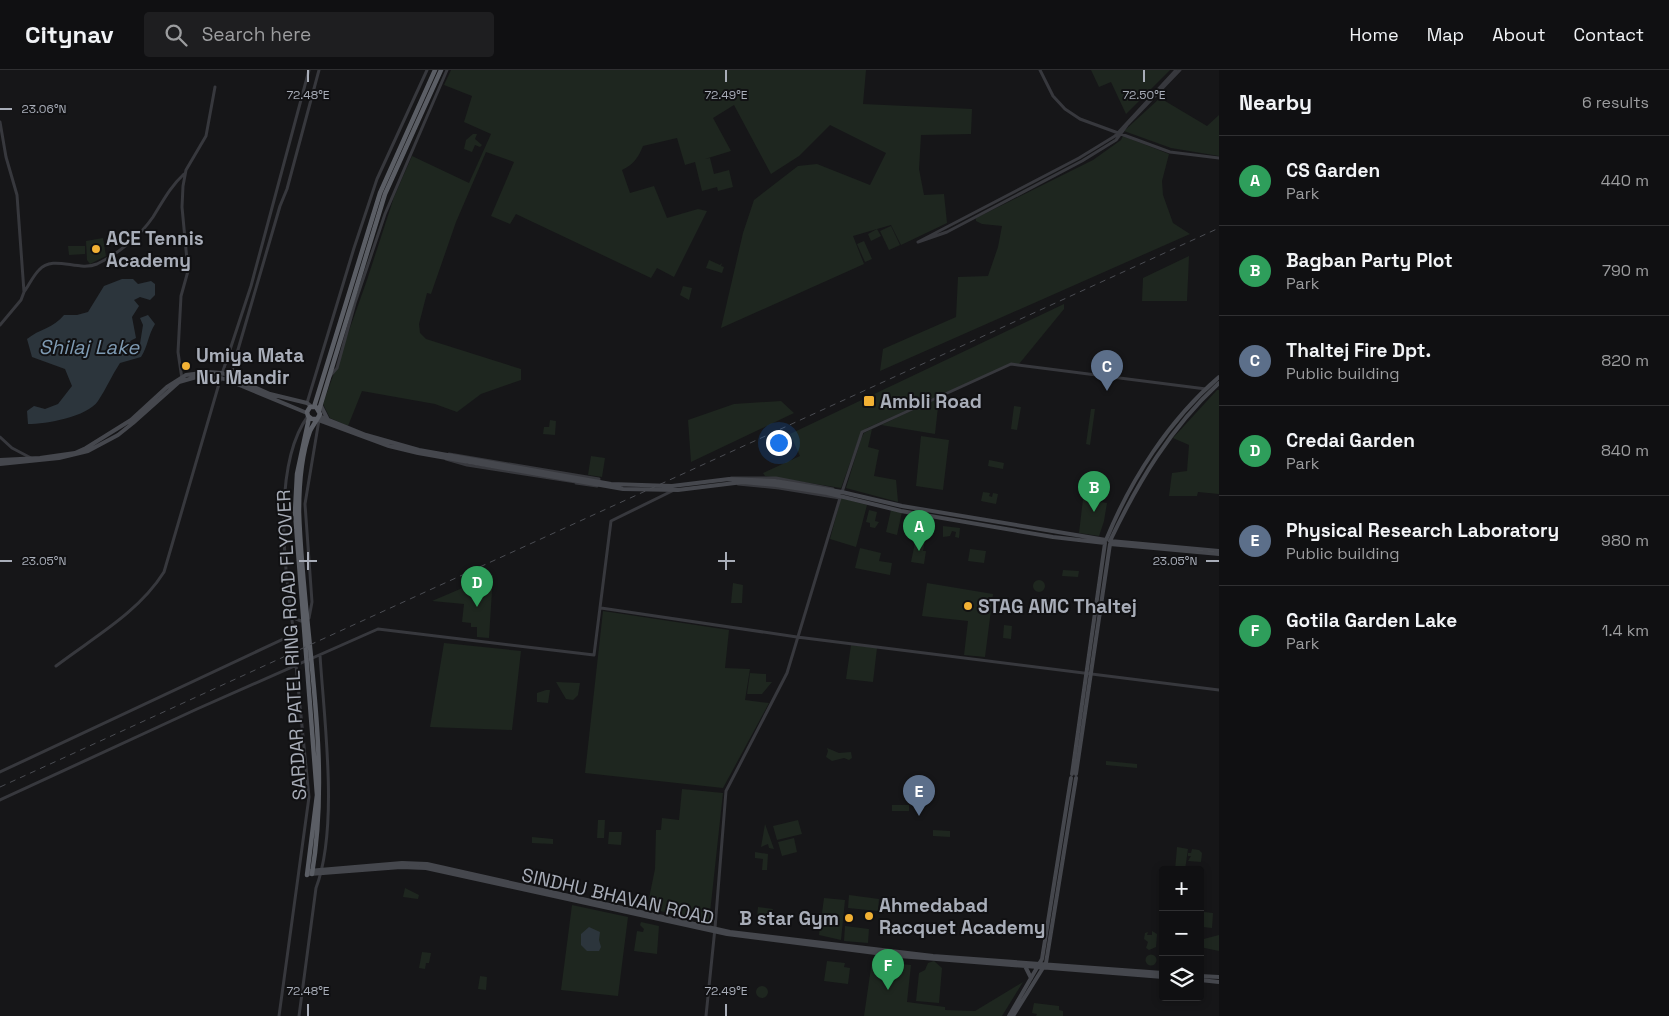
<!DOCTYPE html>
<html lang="en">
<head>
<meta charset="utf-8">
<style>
  :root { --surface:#101012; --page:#1e1e20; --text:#f1f3f6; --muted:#9c9d9f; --line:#303032; --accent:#8c9099 }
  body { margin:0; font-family:"Space Grotesk",sans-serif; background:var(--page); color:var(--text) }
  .controls { position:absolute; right:15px; bottom:15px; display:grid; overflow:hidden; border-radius:5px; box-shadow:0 2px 8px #0003 }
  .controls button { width:45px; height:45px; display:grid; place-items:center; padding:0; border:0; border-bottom:1px solid var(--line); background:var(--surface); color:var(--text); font:25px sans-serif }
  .you { position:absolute; left:778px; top:372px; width:18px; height:18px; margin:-12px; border:4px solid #fff; border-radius:50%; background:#1a73e8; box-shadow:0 0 0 8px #1a73e833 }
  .badge { display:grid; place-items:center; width:32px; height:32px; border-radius:50%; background:var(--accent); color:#fff; font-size:16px; font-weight:700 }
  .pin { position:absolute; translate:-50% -41px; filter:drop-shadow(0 1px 2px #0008) }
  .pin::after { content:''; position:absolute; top:26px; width:18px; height:15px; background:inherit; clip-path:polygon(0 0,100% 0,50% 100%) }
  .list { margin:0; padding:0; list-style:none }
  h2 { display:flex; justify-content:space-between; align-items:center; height:65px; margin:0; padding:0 20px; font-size:21px }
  h2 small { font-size:16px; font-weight:400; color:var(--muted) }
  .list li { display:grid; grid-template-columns:32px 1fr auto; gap:15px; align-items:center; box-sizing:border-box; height:90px; padding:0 20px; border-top:1px solid var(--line) }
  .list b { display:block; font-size:19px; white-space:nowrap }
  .list p { margin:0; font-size:16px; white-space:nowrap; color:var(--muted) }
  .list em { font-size:16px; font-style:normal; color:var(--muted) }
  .icon { flex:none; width:28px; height:28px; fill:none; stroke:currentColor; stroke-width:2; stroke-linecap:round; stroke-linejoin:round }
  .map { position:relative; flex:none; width:1219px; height:946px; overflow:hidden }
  header { display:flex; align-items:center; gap:30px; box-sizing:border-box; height:70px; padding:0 25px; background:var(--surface); border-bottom:1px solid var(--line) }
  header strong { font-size:24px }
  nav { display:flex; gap:28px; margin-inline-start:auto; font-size:18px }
  .search { width:350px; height:45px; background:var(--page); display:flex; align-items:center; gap:12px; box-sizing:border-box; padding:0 18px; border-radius:5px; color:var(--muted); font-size:19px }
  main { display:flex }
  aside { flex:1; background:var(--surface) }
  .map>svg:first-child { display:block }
  .green { fill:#1e261f }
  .water { fill:#2c353c }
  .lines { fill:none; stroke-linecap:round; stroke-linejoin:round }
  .tertiary { stroke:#37383d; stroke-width:3 }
  .secondary { stroke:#45474d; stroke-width:4 }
  .trunk { stroke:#5b5e65; stroke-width:4.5 }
  .rail { stroke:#4a4c52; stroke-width:1; stroke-dasharray:6 5; stroke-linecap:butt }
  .ticks { fill:none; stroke:#a8adb8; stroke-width:2 }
  .poi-dot { fill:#f2b134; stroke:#111113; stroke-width:2 }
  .labels { text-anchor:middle; stroke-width:4; stroke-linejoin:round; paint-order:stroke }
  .poi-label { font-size:19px; font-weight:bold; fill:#a8adb8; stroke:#111113; text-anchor:start }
  .street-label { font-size:19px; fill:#a8adb8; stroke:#111113 }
  .water-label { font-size:20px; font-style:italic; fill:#7f9bb3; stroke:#111113 }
  .ticks-label { font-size:12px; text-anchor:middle; fill:#a8adb8; stroke:#111113; stroke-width:4; stroke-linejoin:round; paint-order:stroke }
</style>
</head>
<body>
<header>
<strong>Citynav</strong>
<div class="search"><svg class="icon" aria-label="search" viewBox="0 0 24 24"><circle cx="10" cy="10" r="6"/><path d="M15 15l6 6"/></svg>Search here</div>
<nav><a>Home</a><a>Map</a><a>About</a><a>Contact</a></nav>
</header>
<main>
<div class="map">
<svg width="1219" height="946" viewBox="0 0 1219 946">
  <rect width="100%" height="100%" fill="#161618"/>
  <path class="green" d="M451 0H866L863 34 972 39 971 64 921 65 919 99 924 125 944 124 947 153 901 175 891 155 877 159 881 166 871 171 868 164 877 159 853 166 864 194 721 258 743 163 754 130 798 96 817 94 870 115 886 83 830 55 799 86 771 104 734 35 713 48 731 81 705 89 710 88 714 104 729 100 733 117 718 121 717 117 702 121 695 92 685 95 677 68 643 76C638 88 634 94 622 100L630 123 654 116 667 148 698 139 707 141 674 207 657 198 651 208 516 144 510 154 491 146 514 92 486 82 456 152 431 224 427 223 419 254 420 263 426 269 521 299V310L481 324 457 342 435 334 362 321 348 356 330 348 323 334 367 210 394 127 412 86 469 113 491 64 464 52 472 26 444 15Z
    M1091 0H1170L1126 44 1111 12 1099 17Z
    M1160 28 1207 56 1219 45V86L1171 78 1124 61Z
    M473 64H477L475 69 482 75 480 77 475 75 472 82 464 79 466 70Z
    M1123 66 1169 84 1162 111 1163 125 1173 153 1190 164 880 301 883 279 956 247 958 207 988 206 998 177 1002 156 982 154 976 151V148L1093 90 1121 70Z
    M891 156 900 175 889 180 880 161Z
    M103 168 106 186 90 194 87 190 86 171Z
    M864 171 872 189 865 192 857 174Z
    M68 176H85V184L69 185Z
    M1189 186 1187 231H1142L1143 208Z
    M709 190 720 195 722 193 721 196 724 197 722 203 706 198Z
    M683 216 692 218 689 230 680 225Z
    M1064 234V239L1019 294H1011L867 358 859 368 841 418 765 406 763 403 800 386 790 364Z
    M1217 320H1219V424L1198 422 1197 426H1169L1172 403 1187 401 1189 375 1173 368Z
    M939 328 935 364 881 355Z
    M781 331 794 343 691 392 688 350 734 334Z
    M1014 336 1021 337 1017 360 1011 359Z
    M1091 339H1095L1090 375 1086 374Z
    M550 350 556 351 555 365 543 364 544 357H549Z
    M872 359 868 377 879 380 874 406 896 410 898 432 846 418 861 369 864 363Z
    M921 366 949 370 943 420 916 416Z
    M591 386 605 388 602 407 588 405Z
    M989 390 1004 393 1003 399 988 396Z
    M983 422 990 423 989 426 992 427 993 423 998 424 996 434 981 431Z
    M841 428 867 435 856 477 830 469Z
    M1083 429 1107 433 1104 451 1099 466 1079 463Z
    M869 440 877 442 875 451 879 452 875 458 870 457V453L866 452Z
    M891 440 902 442 897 465 886 462Z
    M943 456 960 458 959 468 955 467 956 462 952 461 950 466 943 467Z
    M916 468 925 470 923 481H926L924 494 911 492Z
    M860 478 881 483 879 491 892 493 890 505 855 498Z
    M970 479 986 481 984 493 968 491Z
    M1063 500 1079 501 1078 507 1062 506Z
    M493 505 489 568 477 567V557H471V553L462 552 464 534 432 531Z
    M1033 516a6 6 0 1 1 12 0a6 6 0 1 1-12 0Z
    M733 513 743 515 742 533H731Z
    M927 513 993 524 985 587 964 585 968 551 922 546Z
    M603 541 729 560 725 598 750 599 745 630 769 633 723 718 585 703Z
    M1004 555 1012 556 1011 569 1003 568Z
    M444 573 521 581 512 660 430 657Z
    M851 575 877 578 873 612 846 609Z
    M750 603 766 604V612H772L762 624H747Z
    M556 612 580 613 578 625 573 630 566 629Z
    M546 620H550L548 633 537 632V623Z
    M827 678 839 683 851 682 852 688 849 690 844 688 832 691 826 687 828 681Z
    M1106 691 1137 694V698L1106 695Z
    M682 719 723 723 709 852 647 838 655 799 656 760H661L662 748 679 750Z
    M892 735H909V741H892Z
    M598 750H605L604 768H597Z
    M798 750 802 764 777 770 773 756Z
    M765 754 774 779 769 778 768 774 761 777Z
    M933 760 950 761V767L933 766Z
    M609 762H622L621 775 608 774Z
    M532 767 553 769V774L532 773Z
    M794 768 797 782 782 786 778 772Z
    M1177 777 1188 779 1185 800H1175Z
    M1192 779 1199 780 1202 783 1201 792 1188 791 1191 786H1188V783H1191Z
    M755 782 768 784 767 800H762L763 789 755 788Z
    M405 818 419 825 418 829 403 827Z
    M849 825 879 829 878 841 848 838Z
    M824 828 845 830 841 870 819 865Z
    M572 835 628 847 618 926 561 920Z
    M758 837 773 839 771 851 757 847Z
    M1204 842 1213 843 1212 858 1203 857Z
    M641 852 659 856 657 884 634 881 637 861 643 862 644 859 640 855Z
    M845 856 869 859 868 873 844 871Z
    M1152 861 1157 864 1156 877 1149 880 1146 878 1148 872 1144 869 1145 863 1148 862 1147 865H1152Z
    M1219 865V881L1200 877V870Z
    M422 882 431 883 429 893H426L425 899 419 898Z
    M1145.5 890a5.5 5.5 0 1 1 11 0a5.5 5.5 0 1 1-11 0Z
    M827 891 845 893 844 897 850 898 848 914 824 911Z
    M872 891 911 895 907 932 945 937V940L975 941 1023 912 1002 946H864Z
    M934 891 942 898 939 933 916 931 919 903 925 900 928 893Z
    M480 906 487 907 486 920 478 919Z
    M756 922a6 6 0 1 1 12 0a6 6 0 1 1-12 0Z
    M1034 933 1059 936V940L1063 941V946H1036L1037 944 1032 943Z"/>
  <path class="water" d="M122 209H133L138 214 151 211 155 214V225L150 230 140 227 134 230 139 236 132 247 136 268 130 271 134 280H139L143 255 140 248 148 245 155 254C148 265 148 276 141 287L120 293C112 305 106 319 98 331 87 347 46 354 28 354L27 341 34 336 45 339 58 334 72 316 65 299 32 287 27 269C39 259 54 258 64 245H77L88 242 104 216Z
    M589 857 600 862 599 870 601 877 599 881H587L581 875V864Z"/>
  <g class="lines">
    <path class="tertiary" d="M1040 0 1053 26 1065 39 1080 49 1170 82 1219 88
      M1176 0 1115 66 1079 88 918 172 947 162 1082 91 1116 70 1127 55 1180 0
      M0 52 6 87 17 125 24 222 21 230 0 255
      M24 222C29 215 33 206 39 200 53 184 78 202 97 194 118 184 140 166 153 147 163 131 170 117 184 104
      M330 306 337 298 355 233 385 144 447 0
      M230 307 280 136 287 119 319 0
      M182 309 178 282 181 226 188 201 182 137 183 116 186 100 206 66 215 17
      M307 333 354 178 377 109 427 0
      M0 367 12 378 31 388
      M449 384 599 409 597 416 576 413
      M446 389 467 395 576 412
      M731 408H776L833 419
      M738 414 779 418 840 428
      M842 422 862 362 1011 294 1206 319
      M601 538 797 567 1219 620
      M291 543 296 549 301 551 309 548 312 532 305 434 319 350
      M56 596C94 567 138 543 164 502L221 307 251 216 309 0
      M0 702 294 564C285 506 271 396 308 346
      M0 730 197 639 378 559 594 585 611 451 672 421
      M279 946 309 727 296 595
      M299 946 316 818C339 757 324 650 320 585
      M706 946 715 858 726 721 787 603 840 428"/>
    <path class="secondary" d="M1219 313C1171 357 1138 412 1110 471L1219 481
      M321 336 328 350
      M319 346 366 365 419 380 611 414 672 416 729 409 775 411 842 422 902 436 1106 470C1131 409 1169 350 1219 307
      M316 349 389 376 418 383 623 419 678 420 743 412 776 415 827 423 901 441 1053 467 1105 473 1072 704
      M0 390 40 388 75 383 86 378 131 350 167 317 186 305 209 302 222 303 270 324 307 333 312 337
      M0 394 59 388 88 381 118 365 133 353 179 312 200 306 225 309 307 343
      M1076 704 1110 474 1219 484
      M308 801 402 793 427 794 730 862 933 886 1163 903
      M310 804 401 797 426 798 727 864 899 886 1163 907
      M1025 896 1031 908
      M1200 906 1219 907
      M1200 910 1219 912
      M1009 946 1042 889 1071 708
      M1013 946 1046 893 1076 708"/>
    <path class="trunk" d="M314 337 380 123 435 0
      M319 340 385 124 441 0
      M312 804C332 684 303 563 299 442 299 416 301 386 310 361 313 355 317 350 320 344L316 337H310L307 342 308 346 312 349H316
      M307 805 317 725 295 442 297 404 309 348"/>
    <path class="rail" d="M1197 480 1219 482
      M0 717 1219 158"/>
  </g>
  <path class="ticks" d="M308 0V12M726 0V12M1144 0V12M0 39H12M308 482V500M726 482V500M0 491H12M299 491H317M718 491H735M1206 491H1219M308 934V946M726 934V946"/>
  <g class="poi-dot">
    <circle cx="96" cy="179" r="5"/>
    <circle cx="186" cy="296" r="5"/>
    <rect x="863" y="325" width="12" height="12" rx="2.5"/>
    <circle cx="968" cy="536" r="5"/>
    <circle cx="869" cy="846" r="5"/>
    <circle cx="849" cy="848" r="5"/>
  </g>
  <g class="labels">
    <g class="poi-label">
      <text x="106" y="175">ACE Tennis<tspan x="106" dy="22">Academy</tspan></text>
      <text x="196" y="292">Umiya Mata<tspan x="196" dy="22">Nu Mandir</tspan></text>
      <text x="880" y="338">Ambli Road</text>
      <text x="978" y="543">STAG AMC Thaltej</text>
      <text x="879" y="842">Ahmedabad<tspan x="879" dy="22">Racquet Academy</tspan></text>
      <text x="839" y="855" text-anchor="end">B star Gym</text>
    </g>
    <g class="street-label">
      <text transform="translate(291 575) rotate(-93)" y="7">SARDAR PATEL RING ROAD FLYOVER</text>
      <text transform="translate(618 826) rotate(13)" y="7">SINDHU BHAVAN ROAD</text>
    </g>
    <g class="water-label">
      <text x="89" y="284">Shilaj Lake</text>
    </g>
  </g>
  <g class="ticks-label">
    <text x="308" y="29">72.48°E</text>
    <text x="726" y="29">72.49°E</text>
    <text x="1144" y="29">72.50°E</text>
    <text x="44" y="43">23.06°N</text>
    <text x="44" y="495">23.05°N</text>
    <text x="1175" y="495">23.05°N</text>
    <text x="308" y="925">72.48°E</text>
    <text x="726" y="925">72.49°E</text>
  </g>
</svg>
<div class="controls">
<button>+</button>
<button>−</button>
<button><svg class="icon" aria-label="layers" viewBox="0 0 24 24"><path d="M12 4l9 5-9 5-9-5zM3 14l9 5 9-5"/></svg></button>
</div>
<div class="you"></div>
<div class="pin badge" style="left:919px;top:481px;background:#2e9e5b">A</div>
<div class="pin badge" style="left:1094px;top:442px;background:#2e9e5b">B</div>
<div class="pin badge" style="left:1107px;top:321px;background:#5c6f8a">C</div>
<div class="pin badge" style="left:477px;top:537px;background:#2e9e5b">D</div>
<div class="pin badge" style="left:919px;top:746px;background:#5c6f8a">E</div>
<div class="pin badge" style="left:888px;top:920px;background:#2e9e5b">F</div>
</div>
<aside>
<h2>Nearby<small>6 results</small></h2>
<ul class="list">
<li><span class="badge" style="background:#2e9e5b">A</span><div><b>CS Garden</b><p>Park</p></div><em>440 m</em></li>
<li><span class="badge" style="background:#2e9e5b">B</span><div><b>Bagban Party Plot</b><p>Park</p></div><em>790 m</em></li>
<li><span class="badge" style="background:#5c6f8a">C</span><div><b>Thaltej Fire Dpt.</b><p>Public building</p></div><em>820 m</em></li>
<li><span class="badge" style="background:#2e9e5b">D</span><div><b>Credai Garden</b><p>Park</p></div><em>840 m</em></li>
<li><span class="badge" style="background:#5c6f8a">E</span><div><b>Physical Research Laboratory</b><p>Public building</p></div><em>980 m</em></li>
<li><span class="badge" style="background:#2e9e5b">F</span><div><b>Gotila Garden Lake</b><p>Park</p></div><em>1.4 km</em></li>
</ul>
</aside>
</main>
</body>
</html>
